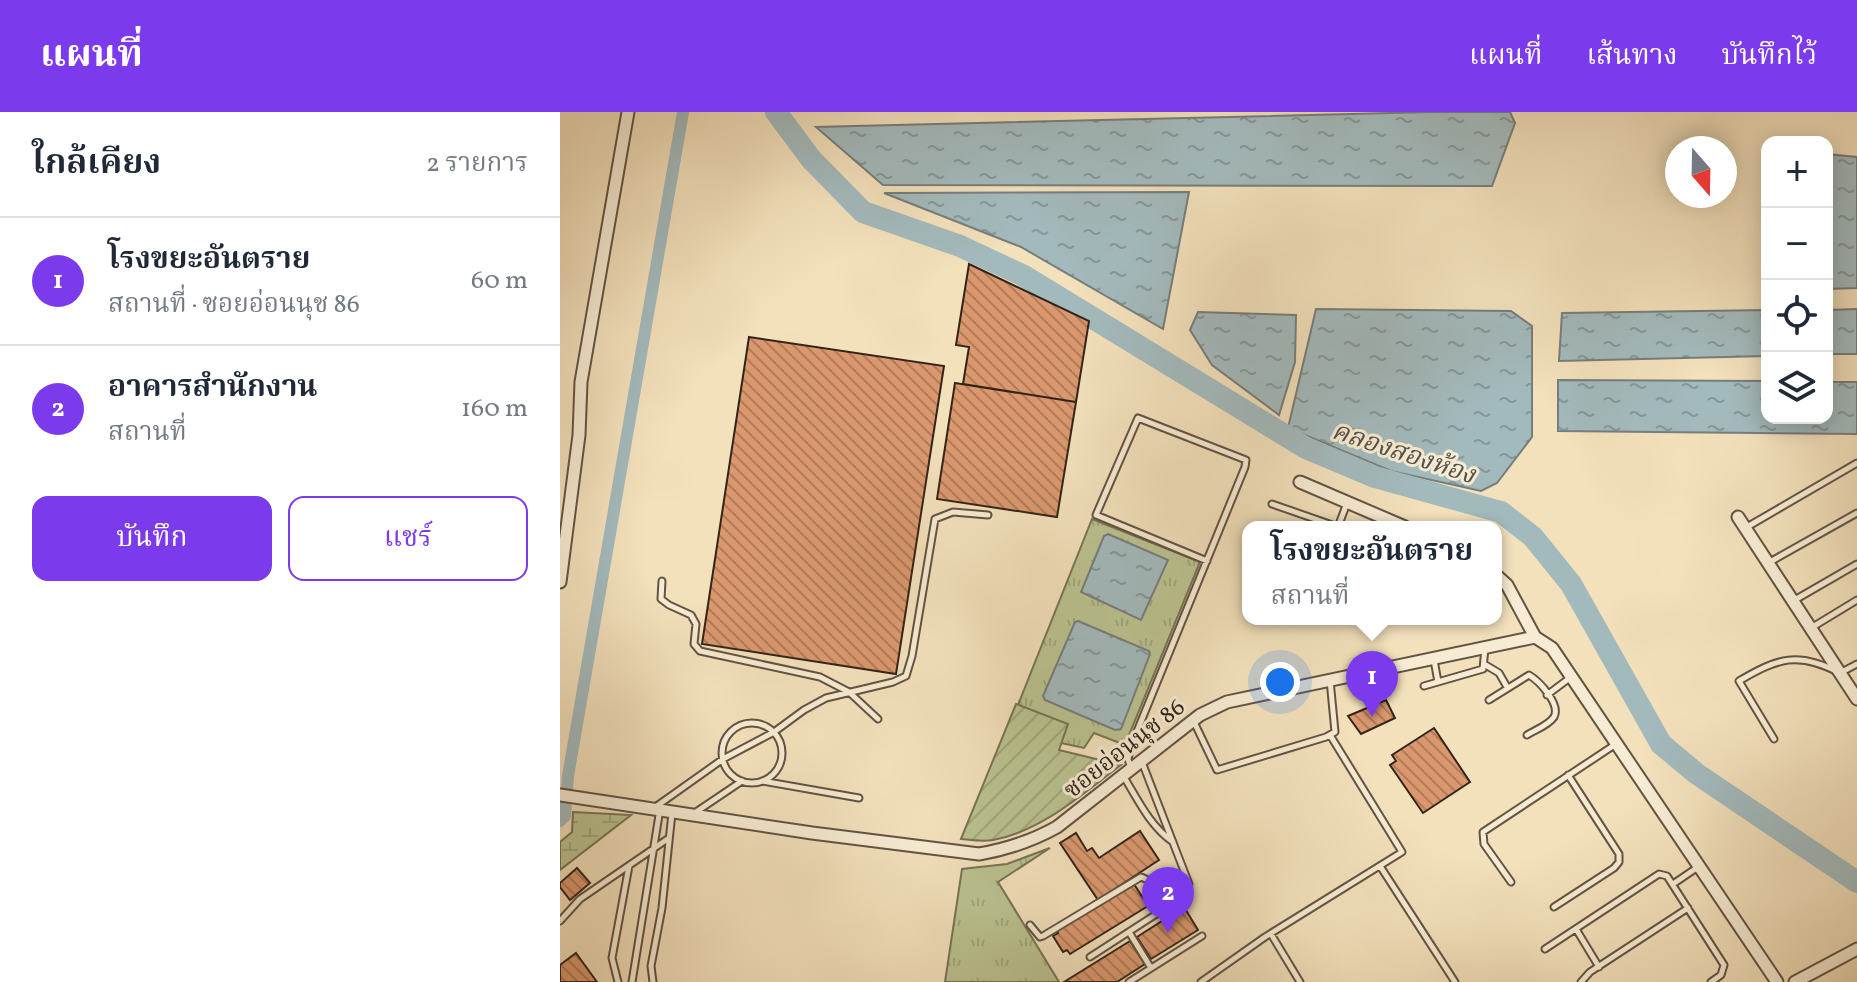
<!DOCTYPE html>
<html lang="th">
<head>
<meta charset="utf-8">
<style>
  :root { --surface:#fff; --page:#f2f2f3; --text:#1f2937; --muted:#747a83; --line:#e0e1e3; --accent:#7c3aed }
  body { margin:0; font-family:Vollkorn,"Noto Serif Thai",serif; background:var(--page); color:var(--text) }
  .controls { position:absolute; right:24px; top:24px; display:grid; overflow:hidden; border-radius:16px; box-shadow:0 4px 20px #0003 }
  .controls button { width:72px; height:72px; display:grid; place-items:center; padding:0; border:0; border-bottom:2px solid var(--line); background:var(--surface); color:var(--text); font:40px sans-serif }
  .compass { position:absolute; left:1105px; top:24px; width:72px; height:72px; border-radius:50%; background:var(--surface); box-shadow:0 4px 20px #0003; rotate:160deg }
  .you { position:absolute; left:720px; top:570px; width:28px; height:28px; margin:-20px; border:6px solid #fff; border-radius:50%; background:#1a73e8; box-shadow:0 0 0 12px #1a73e833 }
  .badge { display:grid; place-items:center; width:52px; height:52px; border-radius:50%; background:var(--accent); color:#fff; font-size:26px; font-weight:700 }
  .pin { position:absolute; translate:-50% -66px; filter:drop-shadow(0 2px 4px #0008) }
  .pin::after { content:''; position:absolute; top:42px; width:28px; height:24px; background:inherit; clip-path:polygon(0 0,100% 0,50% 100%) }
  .popup { position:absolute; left:682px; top:409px; width:260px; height:104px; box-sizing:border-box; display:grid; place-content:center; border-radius:16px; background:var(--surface); filter:drop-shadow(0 2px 6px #0005); font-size:26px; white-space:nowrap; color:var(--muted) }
  .popup b { font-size:30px; color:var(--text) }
  .popup::after { content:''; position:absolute; left:50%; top:100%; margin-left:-16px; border:16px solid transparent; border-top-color:var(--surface) }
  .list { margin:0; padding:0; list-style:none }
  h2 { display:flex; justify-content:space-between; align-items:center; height:104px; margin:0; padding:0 32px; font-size:34px }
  h2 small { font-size:26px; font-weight:400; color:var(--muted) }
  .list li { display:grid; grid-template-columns:52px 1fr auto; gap:24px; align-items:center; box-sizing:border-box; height:128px; padding:0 32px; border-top:2px solid var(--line) }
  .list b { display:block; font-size:30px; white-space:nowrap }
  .list p { margin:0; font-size:26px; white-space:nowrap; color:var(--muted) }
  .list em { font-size:26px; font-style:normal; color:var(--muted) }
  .actions { display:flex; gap:16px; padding:24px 32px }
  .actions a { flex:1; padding:18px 0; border:2px solid var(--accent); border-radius:16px; text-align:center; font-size:28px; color:var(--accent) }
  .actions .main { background:var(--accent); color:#fff }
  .icon { flex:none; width:44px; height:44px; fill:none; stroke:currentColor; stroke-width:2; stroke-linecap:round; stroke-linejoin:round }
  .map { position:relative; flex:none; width:1297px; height:870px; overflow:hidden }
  header { display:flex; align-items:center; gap:48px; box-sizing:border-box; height:112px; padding:0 40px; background:var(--accent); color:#fff }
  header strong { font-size:38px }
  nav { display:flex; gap:44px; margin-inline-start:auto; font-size:28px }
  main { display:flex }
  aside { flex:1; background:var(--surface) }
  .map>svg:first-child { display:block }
  .grass { fill:url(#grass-tufts); stroke:#777456; stroke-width:2 }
  .wetland { fill:url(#wetland-marsh); stroke:#777456; stroke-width:2 }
  .garden { fill:url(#garden-furrows); stroke:#777456; stroke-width:2 }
  .water { fill:url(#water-ripples); stroke:#767e7c; stroke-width:2 }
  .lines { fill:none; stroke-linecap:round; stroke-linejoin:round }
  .canal { stroke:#a3babd; stroke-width:12 }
  .river { stroke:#a3babd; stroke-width:22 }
  .building { fill:url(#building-back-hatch); stroke:#33241b; stroke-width:2 }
  .service-casing { stroke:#635343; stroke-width:9 }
  .minor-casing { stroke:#635343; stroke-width:15 }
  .service { stroke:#f7ecd3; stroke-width:5 }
  .minor { stroke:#f7ecd3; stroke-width:11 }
  .labels { text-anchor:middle; stroke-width:6; stroke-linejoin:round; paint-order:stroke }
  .street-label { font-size:24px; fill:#33241b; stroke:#f7ecd3 }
  .water-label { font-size:26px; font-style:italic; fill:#55514c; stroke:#f7ecd3 }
</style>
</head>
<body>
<header>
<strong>แผนที่</strong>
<nav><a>แผนที่</a><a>เส้นทาง</a><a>บันทึกไว้</a></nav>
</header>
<main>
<aside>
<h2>ใกล้เคียง<small>2 รายการ</small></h2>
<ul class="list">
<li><span class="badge">1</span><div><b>โรงขยะอันตราย</b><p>สถานที่ · ซอยอ่อนนุช 86</p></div><em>60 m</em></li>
<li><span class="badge">2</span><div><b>อาคารสำนักงาน</b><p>สถานที่</p></div><em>160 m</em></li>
</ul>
<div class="actions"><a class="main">บันทึก</a><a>แชร์</a></div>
</aside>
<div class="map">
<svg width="1297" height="870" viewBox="0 0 1297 870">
  <defs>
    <pattern id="grass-tufts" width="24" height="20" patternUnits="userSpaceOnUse" patternTransform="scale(2)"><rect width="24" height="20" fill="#bbc391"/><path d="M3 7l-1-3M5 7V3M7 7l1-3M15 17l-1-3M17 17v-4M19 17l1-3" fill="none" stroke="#a1a77c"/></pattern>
    <pattern id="wetland-marsh" width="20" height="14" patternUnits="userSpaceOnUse" patternTransform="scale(2)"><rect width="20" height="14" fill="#bbc391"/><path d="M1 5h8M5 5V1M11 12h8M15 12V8" fill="none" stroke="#a1a77c"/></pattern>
    <pattern id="garden-furrows" width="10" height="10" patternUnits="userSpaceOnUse" patternTransform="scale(2)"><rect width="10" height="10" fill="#bbc391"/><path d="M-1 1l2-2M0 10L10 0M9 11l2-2" fill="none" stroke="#a1a77c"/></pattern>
    <pattern id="water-ripples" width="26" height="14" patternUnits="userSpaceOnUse" patternTransform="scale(2)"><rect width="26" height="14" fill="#a3babd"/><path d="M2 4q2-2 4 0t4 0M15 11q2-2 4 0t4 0" fill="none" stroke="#859799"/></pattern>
    <pattern id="building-back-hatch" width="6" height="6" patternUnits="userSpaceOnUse" patternTransform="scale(2)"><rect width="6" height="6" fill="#db986e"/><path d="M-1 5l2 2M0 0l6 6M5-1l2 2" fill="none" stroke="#b27c5a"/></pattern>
  </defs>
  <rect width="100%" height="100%" fill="#f3e1bc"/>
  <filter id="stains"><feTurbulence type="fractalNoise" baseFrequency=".0025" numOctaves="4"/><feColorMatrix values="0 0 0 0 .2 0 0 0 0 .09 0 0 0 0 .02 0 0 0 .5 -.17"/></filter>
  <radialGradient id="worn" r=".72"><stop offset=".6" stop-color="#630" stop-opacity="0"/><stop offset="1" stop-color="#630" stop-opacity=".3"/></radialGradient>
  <path class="grass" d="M532 407 640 450 565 633 534 621 524 636 501 631 507 612 458 593Z
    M490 736 438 770 499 870H385L402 757 447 752Z"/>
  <path class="wetland" d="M13 700 71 703 0 758V730L12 720Z"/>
  <path class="garden" d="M456 592 508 612 499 638 561 653C522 682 482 719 433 728 423 730 411 728 401 727Z"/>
  <path class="water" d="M871 0H950L955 11 932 74 323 73 256 15Z
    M1267 42 1297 45V176L1267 177Z
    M629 80 603 217 461 135 324 81Z
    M756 197 951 199 972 214V325L937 371 921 379 831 359 728 316Z
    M1297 197V242H1267V198Z
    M1207 198V244L999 249 1002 201Z
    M638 200 736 203 735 250 719 303 652 253 630 218Z
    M998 268 1207 269V306H1267V270H1297V322L998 319Z
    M548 422 608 448 581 508 521 480 544 424Z
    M518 509 589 539 590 542 561 617 555 618 485 588 483 584 515 510Z"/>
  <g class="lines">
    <path class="canal" d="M0 709 5 704 8 664 123 0"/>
    <path class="river" d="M216 0 251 47 303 100 400 134 464 164 746 336 815 365 941 400 973 425 1011 472 1101 632 1137 662 1297 770"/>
  </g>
  <path class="building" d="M409 152 529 209 516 290 403 272 409 235 396 233Z
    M189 225 384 254 336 562 142 532Z
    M395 271 516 290 497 405 377 387Z
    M826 588 835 606 801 622 788 604Z
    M874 616 910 670 863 701 830 653 836 649 832 643Z
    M580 719 599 748 538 788 500 731 516 721 527 739 532 736 539 746Z
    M17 756 30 771 10 788 0 775V771Z
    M574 772 588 794 510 842 507 838 503 840 493 824 498 821 497 819Z
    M624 795 638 818 591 847 577 825Z
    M570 829 585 852 557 870H504Z
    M16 841 37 870H0V853Z"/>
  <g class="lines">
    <defs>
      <path id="service" d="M712 392 778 415
        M778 415 787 391
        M1187 415 1297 351
        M1208 451 1297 401
        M102 469 101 487 109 493 131 503 136 512 134 532 140 539 260 565 289 580 318 607
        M1233 489 1297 452
        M1251 516 1297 488
        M874 548 878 570
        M924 552 939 561 947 575
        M864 574 923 557 925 536
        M987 583 1011 565
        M929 588 969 563C979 569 1001 592 994 605 989 613 975 618 967 623
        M634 610 657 658 766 625 775 620 770 568
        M162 641a30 30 0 1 1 60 0a30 30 0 1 1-60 0Z
        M1214 627 1179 569C1218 546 1238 539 1280 561L1297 552
        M571 657 568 647 571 634 685 355 686 348 578 306 536 403 647 449
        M564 665C578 688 590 714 613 730
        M202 669 299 686
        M94 696 163 647 214 620 244 598 266 586 333 570 346 564 352 544 375 407 393 400 428 403
        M133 702 182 669
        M820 754 895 870
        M951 770 924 732 923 720 1056 632
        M1113 772 1138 755
        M994 795 1054 756 1059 750V742L1008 663
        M0 809 20 787 109 726
        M470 813 480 825 483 824 581 765 588 768 605 796
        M1016 817 1039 855
        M569 820 591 856
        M711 822 740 870
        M985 837 1099 762 1107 764 1164 853 1161 863 1151 870
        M530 845 618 788 629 772 582 650
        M58 870 52 846 69 754
        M72 870 100 697
        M93 870 91 854 102 796 112 701
        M569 870 642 824
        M641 870 705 825 842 740 770 623
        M1021 870 1030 860 1128 796"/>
      <path id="minor" d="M740 370 845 415
        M1178 405 1297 587
        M936 463 947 473 975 525
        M0 470 19 323 21 270 68 0
        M0 683 252 721 419 742C448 737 472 729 497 715L640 603 667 590 975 525 992 536 1217 870
        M1235 870 1297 837"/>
    </defs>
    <use href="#service" class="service-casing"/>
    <use href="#minor" class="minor-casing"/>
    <use href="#service" class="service"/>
    <use href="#minor" class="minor"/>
  </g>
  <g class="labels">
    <g class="street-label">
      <text transform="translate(564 636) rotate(-38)" y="8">ซอยอ่อนนุช 86</text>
    </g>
    <g class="water-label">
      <text transform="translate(844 340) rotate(18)" y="9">คลองสองห้อง</text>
    </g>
  </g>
  <rect width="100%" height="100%" filter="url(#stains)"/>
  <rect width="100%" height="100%" fill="url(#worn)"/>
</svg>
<div class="controls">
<button>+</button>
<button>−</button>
<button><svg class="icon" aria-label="locate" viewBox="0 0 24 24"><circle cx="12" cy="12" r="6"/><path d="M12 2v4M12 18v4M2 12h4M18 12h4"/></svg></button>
<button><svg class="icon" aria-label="layers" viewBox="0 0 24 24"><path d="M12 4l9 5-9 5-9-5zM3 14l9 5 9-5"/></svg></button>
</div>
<svg class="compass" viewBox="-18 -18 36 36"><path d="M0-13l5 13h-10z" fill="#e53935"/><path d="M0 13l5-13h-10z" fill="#747a83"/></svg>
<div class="you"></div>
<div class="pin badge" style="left:812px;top:605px">1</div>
<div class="popup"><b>โรงขยะอันตราย</b>สถานที่</div>
<div class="pin badge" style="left:608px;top:821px">2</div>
</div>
</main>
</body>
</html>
